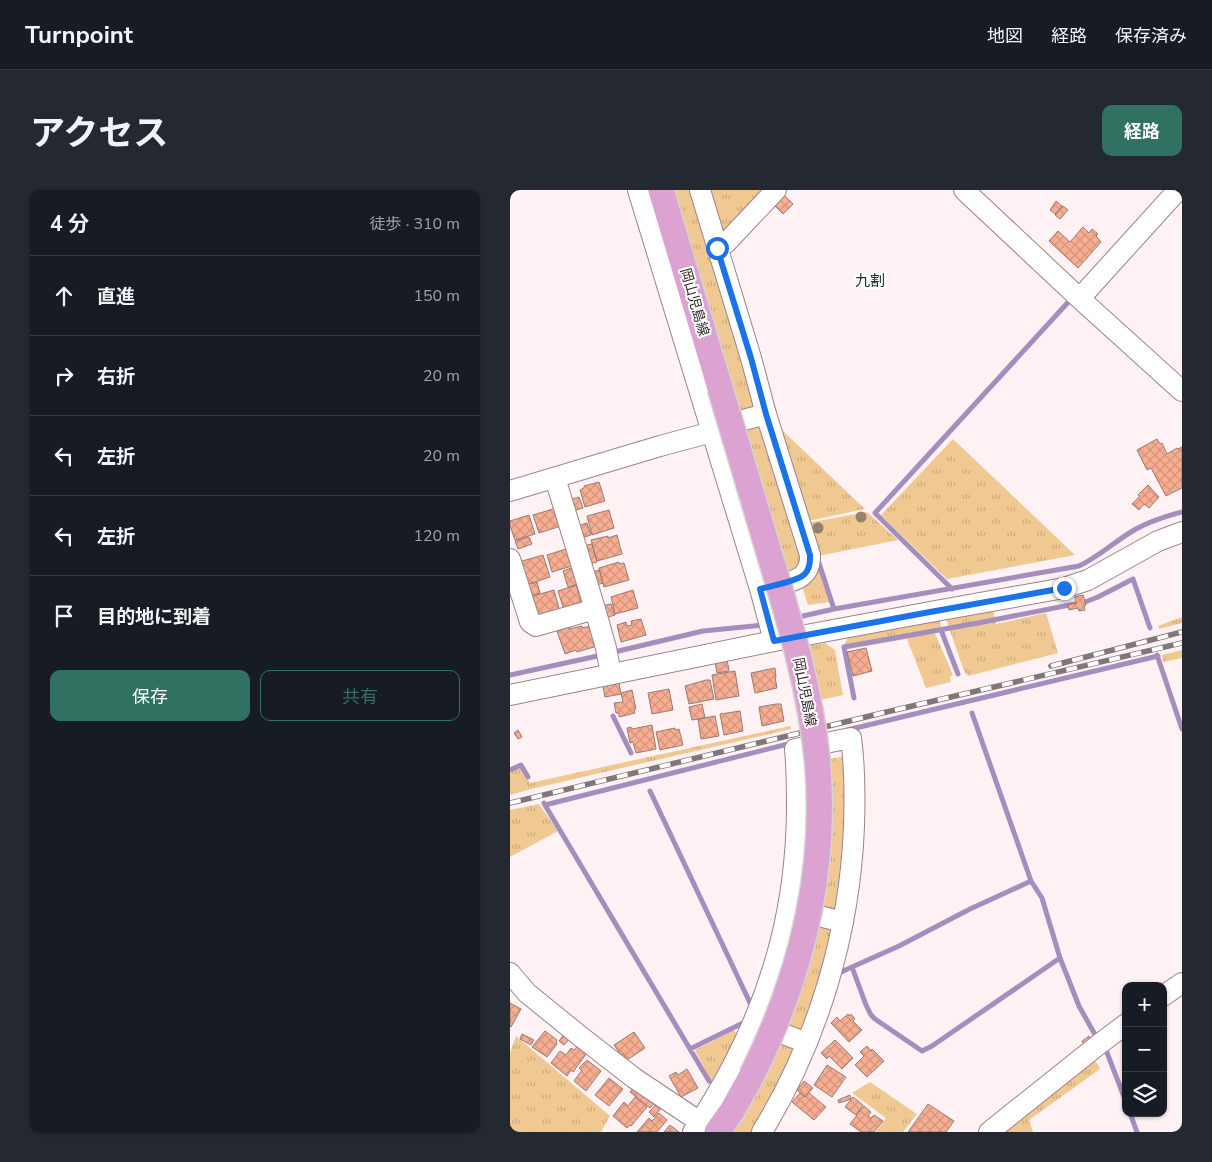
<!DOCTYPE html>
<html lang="ja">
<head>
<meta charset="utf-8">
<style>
  :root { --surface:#171b24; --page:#242831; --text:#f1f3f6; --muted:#9ea1a6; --line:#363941; --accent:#307161 }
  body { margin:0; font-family:"Nunito Sans","Noto Sans JP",sans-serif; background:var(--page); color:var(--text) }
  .controls { position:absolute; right:15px; bottom:15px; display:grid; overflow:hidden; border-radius:10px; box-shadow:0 1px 4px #0004 }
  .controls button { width:45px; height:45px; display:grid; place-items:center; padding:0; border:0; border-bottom:1px solid var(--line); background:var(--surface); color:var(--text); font:25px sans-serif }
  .stop { position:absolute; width:15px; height:15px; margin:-11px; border:4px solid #1a73e8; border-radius:50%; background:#fff }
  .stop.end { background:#1a73e8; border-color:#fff; box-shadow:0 1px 5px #0008 }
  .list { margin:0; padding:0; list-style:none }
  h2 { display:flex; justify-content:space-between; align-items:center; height:65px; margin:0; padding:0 20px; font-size:21px }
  h2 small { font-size:16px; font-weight:400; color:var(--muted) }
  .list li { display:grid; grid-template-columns:32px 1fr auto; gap:15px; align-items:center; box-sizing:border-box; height:80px; padding:0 20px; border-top:1px solid var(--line) }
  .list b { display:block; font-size:19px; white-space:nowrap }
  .list em { font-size:16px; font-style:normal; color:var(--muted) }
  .actions { display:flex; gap:10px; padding:15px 20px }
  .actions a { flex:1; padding:11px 0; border:1px solid var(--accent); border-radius:10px; text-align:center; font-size:18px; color:var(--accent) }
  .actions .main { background:var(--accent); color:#fff }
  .icon { flex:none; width:28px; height:28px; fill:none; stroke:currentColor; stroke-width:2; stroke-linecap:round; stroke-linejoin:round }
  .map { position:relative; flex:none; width:672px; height:942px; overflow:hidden; border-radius:10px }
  header { display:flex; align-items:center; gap:30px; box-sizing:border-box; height:70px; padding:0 25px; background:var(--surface); border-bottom:1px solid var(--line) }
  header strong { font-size:24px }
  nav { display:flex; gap:28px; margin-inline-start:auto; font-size:18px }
  .intro { display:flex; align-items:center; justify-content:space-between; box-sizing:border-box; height:120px; padding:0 30px }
  h1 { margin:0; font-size:35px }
  .button { padding:12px 22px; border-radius:10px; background:var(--accent); color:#fff; font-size:18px; font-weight:700 }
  main { display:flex; gap:30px; padding:0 30px }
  aside { flex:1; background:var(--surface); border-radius:10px; box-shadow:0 1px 4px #0004 }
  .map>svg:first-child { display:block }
  .grass { fill:url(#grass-tufts) }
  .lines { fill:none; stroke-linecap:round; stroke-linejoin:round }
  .stream { stroke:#a38ebe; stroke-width:5 }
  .building { fill:url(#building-cross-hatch); stroke:#967d74 }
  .minor-casing { stroke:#9d8286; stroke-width:22 }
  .major-casing { stroke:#d6d4d4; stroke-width:28 }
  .minor { stroke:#fff; stroke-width:20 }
  .major { stroke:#dca2d1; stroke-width:25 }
  .rail-casing { stroke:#817678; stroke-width:5.5 }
  .rail { stroke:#fff; stroke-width:4; stroke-dasharray:11; stroke-linecap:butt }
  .major-bridge-casing { stroke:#d6d4d4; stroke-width:28; stroke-linecap:butt }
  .major-bridge { stroke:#dca2d1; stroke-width:25 }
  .tree { fill:#94826f }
  .route { stroke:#1a73e8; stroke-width:6 }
  .labels { text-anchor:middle; stroke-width:4; stroke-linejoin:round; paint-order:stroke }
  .street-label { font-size:14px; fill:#312628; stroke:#fff }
  .neighbourhood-label { font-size:15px; fill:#12322a; stroke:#fff }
</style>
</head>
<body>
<header>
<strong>Turnpoint</strong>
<nav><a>地図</a><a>経路</a><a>保存済み</a></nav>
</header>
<div class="intro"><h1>アクセス</h1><a class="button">経路</a></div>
<main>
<aside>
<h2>4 分<small>徒歩 · 310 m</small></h2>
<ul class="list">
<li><svg class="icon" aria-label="ahead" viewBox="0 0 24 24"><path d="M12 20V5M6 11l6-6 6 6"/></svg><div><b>直進</b></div><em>150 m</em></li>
<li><svg class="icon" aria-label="right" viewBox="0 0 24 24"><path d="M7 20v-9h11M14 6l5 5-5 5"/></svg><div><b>右折</b></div><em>20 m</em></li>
<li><svg class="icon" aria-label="left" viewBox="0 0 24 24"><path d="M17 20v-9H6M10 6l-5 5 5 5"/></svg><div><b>左折</b></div><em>20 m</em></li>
<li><svg class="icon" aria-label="left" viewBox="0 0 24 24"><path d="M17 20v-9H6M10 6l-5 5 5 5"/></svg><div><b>左折</b></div><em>120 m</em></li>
<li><svg class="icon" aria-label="arrive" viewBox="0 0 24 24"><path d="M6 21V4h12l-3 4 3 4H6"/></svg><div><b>目的地に到着</b></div></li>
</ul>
<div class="actions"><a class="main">保存</a><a>共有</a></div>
</aside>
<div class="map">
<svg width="672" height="942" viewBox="0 0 672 942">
  <defs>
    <pattern id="grass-tufts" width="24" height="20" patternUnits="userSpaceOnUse" patternTransform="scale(1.25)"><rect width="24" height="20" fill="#f0c891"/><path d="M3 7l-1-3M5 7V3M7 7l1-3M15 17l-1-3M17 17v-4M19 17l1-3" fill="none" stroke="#ceac7d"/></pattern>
    <pattern id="building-cross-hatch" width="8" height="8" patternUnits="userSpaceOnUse" patternTransform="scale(1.25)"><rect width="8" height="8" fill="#f7ad91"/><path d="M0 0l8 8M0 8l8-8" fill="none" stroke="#d4957d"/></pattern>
  </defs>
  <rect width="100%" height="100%" fill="#fff2f4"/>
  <path class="grass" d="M161 0H186L245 221 229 226Z
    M199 0H253L211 44Z
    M249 233 294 367 287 379 275 381 233 237Z
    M271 241H273L355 319 298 331Z
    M443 249 565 365 437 389 371 325Z
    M357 322 388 350 308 366 298 333Z
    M307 372 320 412 298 415 293 399 301 391Z
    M483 419 486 434 536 423 548 463 458 486 454 481 435 426Z
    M672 427V433L649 439 648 436Z
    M429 428 432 440 424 441 443 485 440 487 441 492 416 498 397 449 332 460 338 447Z
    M315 453 325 460 333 505 310 510 305 482 298 456Z
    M672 460V468L653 472 652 465Z
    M280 536 281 539 25 598 0 605V581L10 577 20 593Z
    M337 566 330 721 310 716 318 569Z
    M29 614 48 641 0 667V620Z
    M307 733 326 738 309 813 299 816 297 823 300 833 295 847 275 839Z
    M224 840 227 845 204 896 185 860Z
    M6 846 100 926 91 942H0V863Z
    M270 847 290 855 244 942H219Z
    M585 871 589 876 590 879 519 930 523 942H492Z
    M360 892 407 924 393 942H366L376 928 342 903Z"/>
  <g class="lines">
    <path class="stream" d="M307 367 324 419
      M442 399 365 323 562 108
      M284 428 324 419 569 376C588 367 603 353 621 342 637 332 654 327 672 322
      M431 440 448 484
      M100 463 193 441 254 435
      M647 465 672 539
      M0 485 92 465
      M344 508 334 457 468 433 575 412 588 407 623 389 640 438
      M462 523 521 691 532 708 550 768 569 816 588 850
      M103 526 121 563
      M337 540 648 466
      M0 580 11 575 18 587
      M140 601 242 817
      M34 613 35 615 282 553
      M35 615 199 891
      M521 691 460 719 389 756 342 777 356 815 361 825 365 829 412 861 422 856 550 768
      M328 785 329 783 342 777
      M594 857 596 860 616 912
      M180 859 237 831
      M620 923 627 942"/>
  </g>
  <path class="building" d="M274 5 283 14 273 24 264 15Z
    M546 11 552 16 545 24 540 20Z
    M553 16 558 20 550 29 545 25Z
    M573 37 579 43 582 39 588 44 586 46 591 52 568 78 539 51 548 41 560 52Z
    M647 249 650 254 652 253 657 264 667 258 668 259 672 257V298L656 306 641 278 637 280 627 260Z
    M89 292 95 311 75 317 70 300 74 298V296Z
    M638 295 649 307 639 318 634 314 629 320 622 314 630 306 628 305Z
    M69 307 73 318 62 321 59 310Z
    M46 318 51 336 29 343 23 325Z
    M99 320 104 338 82 345 77 326Z
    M19 325 25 344 5 350 0 336V331Z
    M77 333 81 345 71 348 67 336Z
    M107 345 112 364 87 371 81 350 98 346V348Z
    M19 347 22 354 8 359 5 351Z
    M82 354 87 372 78 374 73 356Z
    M56 359 62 376 42 382 37 365Z
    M33 365 40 387 16 395 9 372Z
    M109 372V374L114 373 119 390 94 397 89 378Z
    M64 377 69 394 58 397 53 381Z
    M89 380 93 393 84 396 80 383Z
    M27 392 30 403 19 407 15 395Z
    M66 395 72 414 54 420 48 401Z
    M44 400 50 422 27 427 23 406Z
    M123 400 128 418 105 424 101 407Z
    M573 405 576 415 574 416 575 420 569 421 568 418 559 420 558 415 566 413 565 407Z
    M101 414 105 425 95 428 91 416Z
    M131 429 136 445 111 452 107 435 116 432 117 436 122 435 121 431Z
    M72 436V438L81 436 87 456 67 462 66 460 55 464 47 441 59 437V439Z
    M356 458 362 481 343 486 337 462Z
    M217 469 219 481 207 483 205 472Z
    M265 478 266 487H265L267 498 245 503 241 483Z
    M225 481 229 506 206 510 202 485Z
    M196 490H200L204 509 179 514 175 496Z
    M109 493 111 504 95 507 93 496Z
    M159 499 163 520 142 524 138 503Z
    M122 500 126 519H124L125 523 109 527V523H106L104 513 113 512 111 503Z
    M192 514 195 528 182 530 179 517Z
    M266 514H271L274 531 252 536 249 517Z
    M230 521 233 541 214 545 210 524Z
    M205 526 209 546 191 549 188 529Z
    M142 535 146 559 126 563 123 552 120 553 117 538 121 537 122 539Z
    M165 538V540L169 539 173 555 150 560 146 542Z
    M8 540 12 547 8 549 4 543Z
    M0 813 11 819 1 837 0 836Z
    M338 824 339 826 341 824 345 829 343 831 352 840 339 852 321 833 327 827 330 831Z
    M35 841 47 850 46 852 47 854 37 867 22 857Z
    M56 842 62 846 54 855 49 851Z
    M124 842 135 858 117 870 113 864 111 865 104 855Z
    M12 844 24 850 21 855 10 849Z
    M579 846 582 851 575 856 572 851Z
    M325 850 343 868 332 879 319 866 317 869 311 863Z
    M70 853 79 860 63 882 61 880 57 886 41 873 50 861 56 865 61 858 64 860Z
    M357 856 361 861 362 859 374 871 357 887 345 875 354 866 350 862Z
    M77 870 91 881 76 901 64 891 72 880 69 878Z
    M317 875 336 887 322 907 304 895Z
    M177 879 188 898 171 907 159 886 166 882 168 885Z
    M99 888 113 899 99 916 85 905Z
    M294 891 303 898 295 907 287 900Z
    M126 895 146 911 140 918 120 902Z
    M290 903 295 907 299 903 316 917 304 930 282 912Z
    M340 905 341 909 329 913 328 910Z
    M125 907 137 917 121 936 120 935 117 938 103 926 114 912 118 916Z
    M343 907 353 915 346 925 335 917Z
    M147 913 152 917 144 927 139 922Z
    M418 914 444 931 436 942H398Z
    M354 916 361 922 358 926 361 928 364 925 373 931 364 942H351L340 934Z
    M149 923 157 930 147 942H127L139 928 142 931Z
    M160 935 169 942H154Z"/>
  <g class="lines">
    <defs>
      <path id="minor" d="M128 0 250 399 264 451
        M190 0 241 168 256 224 300 365C301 393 276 392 254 398
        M454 0 567 106 672 201
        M207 58 216 53 266 0
        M570 108 668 0
        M207 237 256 224
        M45 288 85 419 96 458 101 484
        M0 301 150 256 202 242
        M0 369 20 432 26 436 85 419
        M0 505 264 451 420 422 554 398 578 390 648 351 672 342
        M285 720 333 732
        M0 783 17 803 70 846 124 888 190 932
        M653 806 672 793
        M250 835 297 853
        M183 942C198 921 210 899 222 877 265 795 286 713 287 620 287 600 287 580 285 559L341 548C345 577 345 606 344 636 340 743 308 850 252 942
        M479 942 588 855 616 834"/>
      <path id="major" d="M151 0 210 198
        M207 942 222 921 242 885"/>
    </defs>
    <use href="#minor" class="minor-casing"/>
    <use href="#major" class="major-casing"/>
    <use href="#minor" class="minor"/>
    <use href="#major" class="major"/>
    <defs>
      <path id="rail" d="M541 476 672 442
        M0 613 368 524 672 453"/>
    </defs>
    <use href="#rail" class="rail-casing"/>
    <use href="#rail" class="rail"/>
    <defs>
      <path id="major-bridge" d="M210 198C228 257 245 316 263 376 282 439 300 502 307 567 318 680 292 785 242 885"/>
    </defs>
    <use href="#major-bridge" class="major-bridge-casing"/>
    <use href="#major-bridge" class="major-bridge"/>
  </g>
  <g class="tree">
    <circle cx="351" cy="327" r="5.5"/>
    <circle cx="308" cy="338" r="5.5"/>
  </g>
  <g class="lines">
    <path class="route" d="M207 58 241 168 256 224 300 365C301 386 291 388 274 393 266 395 258 397 250 399L264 451 420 422 554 398"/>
  </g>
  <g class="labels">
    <g class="street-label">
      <text transform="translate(185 112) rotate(74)" y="5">岡山児島線</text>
      <text transform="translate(295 502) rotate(79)" y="5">岡山児島線</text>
    </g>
    <g class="neighbourhood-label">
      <text x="360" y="96">九割</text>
    </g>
  </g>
</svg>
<div class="controls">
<button>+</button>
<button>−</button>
<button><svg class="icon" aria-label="layers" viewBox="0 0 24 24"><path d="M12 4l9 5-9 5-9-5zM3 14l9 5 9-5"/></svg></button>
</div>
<div class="stop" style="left:207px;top:58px"></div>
<div class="stop end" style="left:554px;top:398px"></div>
</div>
</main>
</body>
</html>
